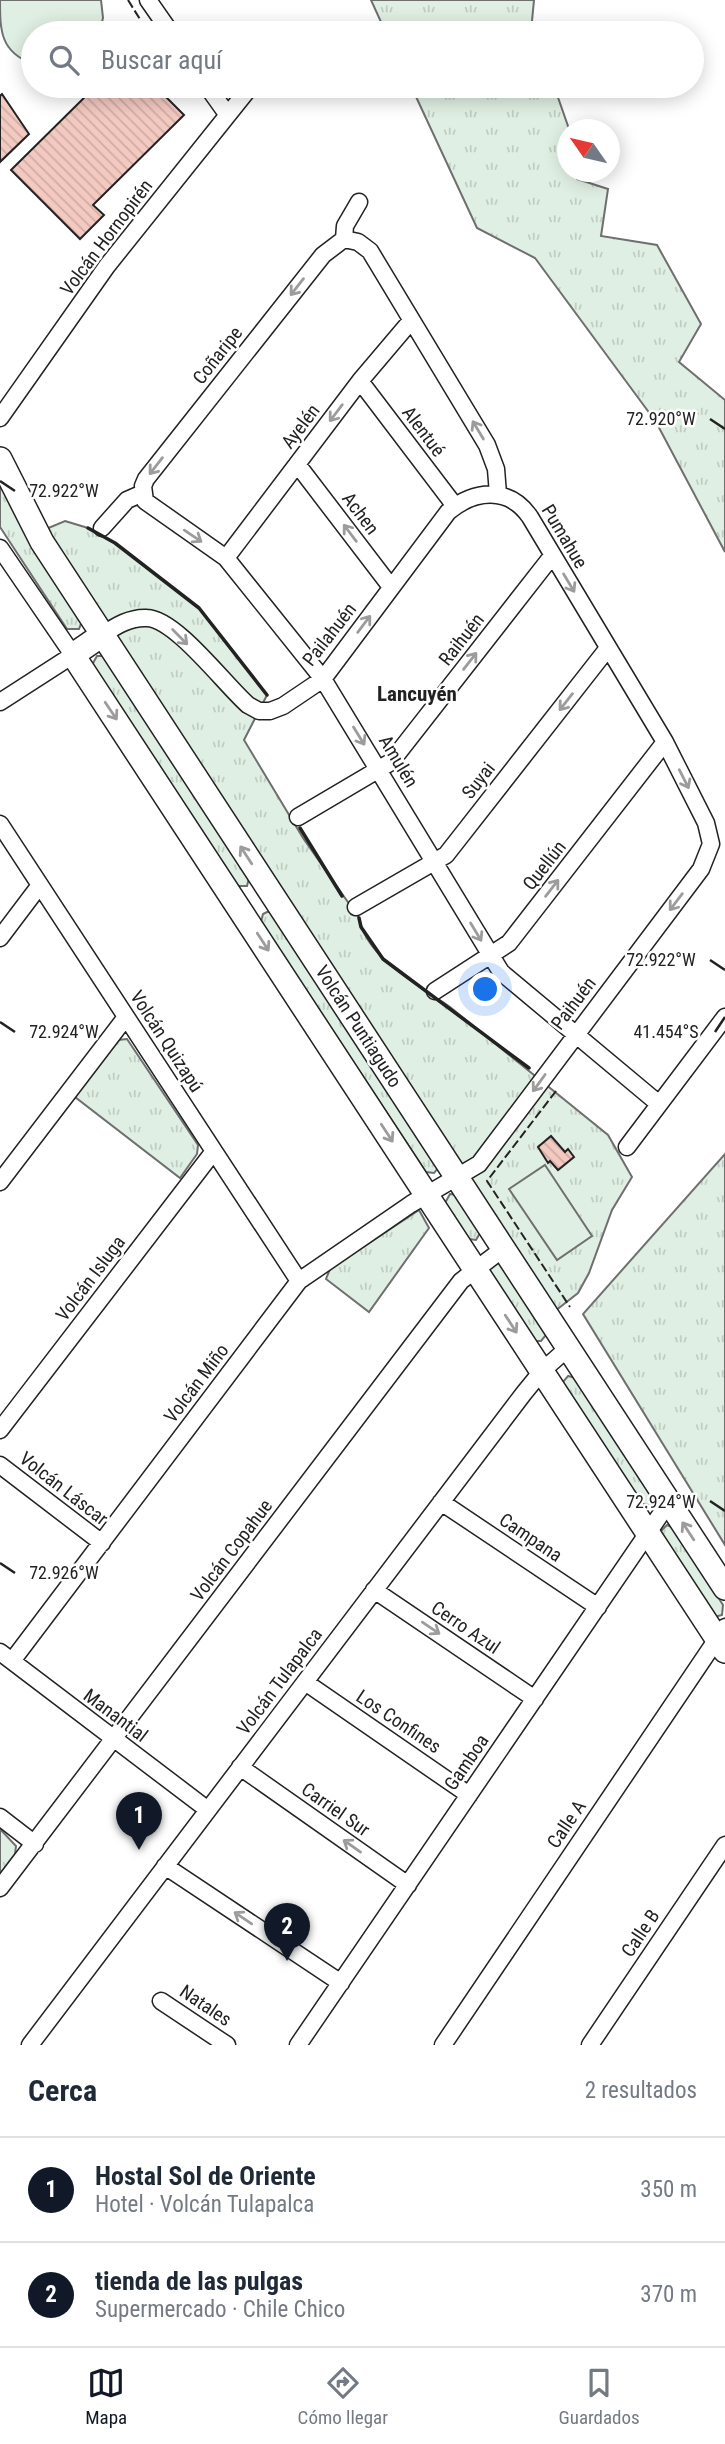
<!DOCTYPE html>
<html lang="es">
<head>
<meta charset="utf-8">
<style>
  :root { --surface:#fff; --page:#f6f6f7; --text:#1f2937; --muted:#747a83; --line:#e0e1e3; --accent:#111827 }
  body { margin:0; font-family:"Roboto Condensed",sans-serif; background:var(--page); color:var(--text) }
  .compass { position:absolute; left:557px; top:119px; width:63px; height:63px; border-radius:50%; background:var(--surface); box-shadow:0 4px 18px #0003; rotate:304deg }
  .you { position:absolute; left:486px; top:990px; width:24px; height:24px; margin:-18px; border:5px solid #fff; border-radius:50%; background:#1a73e8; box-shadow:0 0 0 10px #1a73e833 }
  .badge { display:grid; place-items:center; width:46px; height:46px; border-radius:50%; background:var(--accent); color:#fff; font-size:23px; font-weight:700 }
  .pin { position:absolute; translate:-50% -58px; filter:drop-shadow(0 2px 4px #0008) }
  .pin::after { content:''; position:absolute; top:37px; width:24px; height:21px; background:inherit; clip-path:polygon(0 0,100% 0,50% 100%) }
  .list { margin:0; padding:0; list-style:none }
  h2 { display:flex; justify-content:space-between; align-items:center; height:91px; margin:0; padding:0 28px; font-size:30px }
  h2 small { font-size:23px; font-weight:400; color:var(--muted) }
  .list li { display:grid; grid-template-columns:46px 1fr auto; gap:21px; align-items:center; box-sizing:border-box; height:105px; padding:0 28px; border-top:2px solid var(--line) }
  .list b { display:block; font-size:26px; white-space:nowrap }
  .list p { margin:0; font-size:23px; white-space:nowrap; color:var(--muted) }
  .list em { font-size:23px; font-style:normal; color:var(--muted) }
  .icon { flex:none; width:38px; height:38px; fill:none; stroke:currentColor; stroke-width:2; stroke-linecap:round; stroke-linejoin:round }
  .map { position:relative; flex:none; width:725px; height:2045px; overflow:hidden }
  .search { position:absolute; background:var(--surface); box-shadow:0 4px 18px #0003; left:21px; right:21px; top:21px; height:77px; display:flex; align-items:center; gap:18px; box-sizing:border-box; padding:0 24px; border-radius:38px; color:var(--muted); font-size:26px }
  .sheet { height:301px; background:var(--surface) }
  nav { display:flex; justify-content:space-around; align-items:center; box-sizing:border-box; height:98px; border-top:2px solid var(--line); background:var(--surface); font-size:19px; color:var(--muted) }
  nav a { display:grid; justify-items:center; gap:4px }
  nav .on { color:var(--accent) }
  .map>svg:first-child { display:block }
  .grass { fill:url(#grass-tufts); stroke:#6f6f6f; stroke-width:2 }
  .pitch { fill:#e0efe3; stroke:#6f6f6f; stroke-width:2 }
  .building { fill:url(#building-back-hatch); stroke:#222; stroke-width:2 }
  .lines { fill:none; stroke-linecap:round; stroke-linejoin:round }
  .minor-casing { stroke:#222; stroke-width:19 }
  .secondary-casing { stroke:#222; stroke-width:26 }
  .minor { stroke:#fff; stroke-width:16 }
  .secondary { stroke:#fff; stroke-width:23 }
  .fence { stroke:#222; stroke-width:2; stroke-dasharray:9 3.5; stroke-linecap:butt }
  .wall { stroke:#222; stroke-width:3.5 }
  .oneway { stroke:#9c9c9c }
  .ticks { fill:none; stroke:#222; stroke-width:2.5 }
  .labels { text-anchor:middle; stroke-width:5; stroke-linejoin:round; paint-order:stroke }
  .street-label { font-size:19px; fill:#222; stroke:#fff }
  .neighbourhood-label { font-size:21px; font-weight:bold; fill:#222; stroke:#fff }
  .ticks-label { font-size:18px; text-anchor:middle; fill:#222; stroke:#fff; stroke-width:5; stroke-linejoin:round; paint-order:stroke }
</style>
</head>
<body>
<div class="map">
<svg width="725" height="2045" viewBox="0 0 725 2045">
  <defs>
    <pattern id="grass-tufts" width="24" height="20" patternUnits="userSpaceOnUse" patternTransform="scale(1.75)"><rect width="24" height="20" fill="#e0efe3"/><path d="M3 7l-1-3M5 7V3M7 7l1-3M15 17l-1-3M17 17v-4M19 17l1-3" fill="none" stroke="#c0cdc2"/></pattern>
    <pattern id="building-back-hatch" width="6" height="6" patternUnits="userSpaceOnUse" patternTransform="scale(1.75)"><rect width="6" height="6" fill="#f3c9c0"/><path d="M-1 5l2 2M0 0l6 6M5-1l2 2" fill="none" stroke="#d0aca5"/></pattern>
  </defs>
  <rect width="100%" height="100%" fill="#fff"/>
  <path class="grass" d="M371 0H534L532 21 536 33H386Z
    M411 86H554L569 129 568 172H576L577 179 608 189 601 236 657 245 701 324 679 362 725 400V552L656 422 535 258 477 228Z
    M0 482 82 621 79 629H67L0 527Z
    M65 521 88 528 115 543 199 608 267 695 244 740 303 838 359 918C367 959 420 986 450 1007L608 1135 632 1177 612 1210 589 1273 578 1293 555 1311 46 529Z
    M97 656H103L249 878 247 886H237L92 665Z
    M267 912H272L438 1168 434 1173 426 1172 261 922 263 914Z
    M127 1039 198 1145 197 1154 180 1178 75 1097 114 1045 118 1040Z
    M725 1154V1545L583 1314Z
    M450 1194 457 1195 480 1233 476 1240 469 1239 445 1203Z
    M419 1210 429 1228 369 1312 326 1279 330 1269Z
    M499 1261 546 1335 541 1341H533L487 1267Z
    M568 1376 576 1378 656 1499 651 1505 640 1504 562 1383Z
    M667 1525 674 1528 723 1605 722 1615 714 1617 660 1532Z
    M0 1829 16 1846 15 1854 0 1874Z"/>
  <path class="pitch" d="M0 0H101L103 18 99 33H33V64C0 52 0 30 0 0Z
    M545 1165 592 1236 557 1260 509 1189Z"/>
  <path class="building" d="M96 86H155L184 115 93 205 104 215 80 239 11 170Z
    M2 94 29 134 0 162V96Z
    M551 1136 565 1152 568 1149 574 1157 558 1170 550 1161 548 1163 538 1147Z"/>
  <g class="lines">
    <defs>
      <path id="minor" d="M148 0 171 33
        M207 86 227 114
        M344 239 323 255 146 479 143 486 145 501 226 558 323 679 501 972 659 1104
        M344 239 358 242 370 251 487 445 496 469 498 494
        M344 239 345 226 359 202
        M360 381 455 506
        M0 418 107 266 251 86
        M297 464 391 587
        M102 528 127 500 143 493
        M0 548 73 655 0 702
        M226 558 360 381 410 322
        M298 817 391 762 552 556
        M0 824 299 1281
        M356 907 446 855 608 648
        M0 938 40 885
        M435 991 509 943 665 742
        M627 1147 725 1017
        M0 1182 126 1017
        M0 1430 214 1151
        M0 1465 102 1543
        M441 1502 598 1607
        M374 1590 535 1699
        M0 1652 208 1810
        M12 1661 299 1281 411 1204 479 1164 701 869 711 844 706 823 665 742 530 517C509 486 474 490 448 512L323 679 283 706 270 711H259L248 705C225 685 176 619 147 618 130 617 116 626 102 635
        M305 1682 469 1795
        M240 1767 408 1885
        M0 1817 35 1844
        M165 1866 341 1983
        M0 1888 461 1281 504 1248
        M161 2001 227 2045
        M30 2045 524 1393 542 1371 568 1348
        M298 2045 669 1502
        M443 2045 725 1627
        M590 2045 725 1845"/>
      <path id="secondary" d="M0 459 42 542 725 1588
        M102 635 73 655 725 1651"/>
    </defs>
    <use href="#minor" class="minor-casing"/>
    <use href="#secondary" class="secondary-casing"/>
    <use href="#minor" class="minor"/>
    <use href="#secondary" class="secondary"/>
    <path class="fence" d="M128 0 143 24
      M556 1091 487 1181 570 1307"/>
    <path class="wall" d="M88 528 115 543 199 608 267 695
      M300 828 342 896
      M359 918 361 927 383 959 529 1068"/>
  </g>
  <defs><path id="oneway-shaft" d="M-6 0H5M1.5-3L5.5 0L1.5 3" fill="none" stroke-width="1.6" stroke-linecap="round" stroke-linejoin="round" transform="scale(1.75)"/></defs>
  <g class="oneway">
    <use href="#oneway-shaft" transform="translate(297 287) rotate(128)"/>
    <use href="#oneway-shaft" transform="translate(336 413) rotate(127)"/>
    <use href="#oneway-shaft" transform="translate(478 430) rotate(-121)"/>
    <use href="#oneway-shaft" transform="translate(156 466) rotate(128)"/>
    <use href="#oneway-shaft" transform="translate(350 533) rotate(-127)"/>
    <use href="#oneway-shaft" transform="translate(193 536) rotate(34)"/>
    <use href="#oneway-shaft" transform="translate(569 583) rotate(59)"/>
    <use href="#oneway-shaft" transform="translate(364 624) rotate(-53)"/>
    <use href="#oneway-shaft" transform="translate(180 637) rotate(45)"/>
    <use href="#oneway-shaft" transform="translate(470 661) rotate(-52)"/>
    <use href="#oneway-shaft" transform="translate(566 702) rotate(128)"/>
    <use href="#oneway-shaft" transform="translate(111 711) rotate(56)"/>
    <use href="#oneway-shaft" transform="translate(359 736) rotate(58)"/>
    <use href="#oneway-shaft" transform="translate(684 779) rotate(63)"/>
    <use href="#oneway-shaft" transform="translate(246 855) rotate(-123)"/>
    <use href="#oneway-shaft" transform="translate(552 888) rotate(-52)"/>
    <use href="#oneway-shaft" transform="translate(676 902) rotate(127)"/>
    <use href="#oneway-shaft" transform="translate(476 932) rotate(59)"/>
    <use href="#oneway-shaft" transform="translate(263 942) rotate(57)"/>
    <use href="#oneway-shaft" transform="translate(539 1083) rotate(126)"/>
    <use href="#oneway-shaft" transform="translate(387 1133) rotate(57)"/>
    <use href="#oneway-shaft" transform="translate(511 1324) rotate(57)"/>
    <use href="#oneway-shaft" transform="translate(688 1531) rotate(-123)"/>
    <use href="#oneway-shaft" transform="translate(431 1628) rotate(34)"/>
    <use href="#oneway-shaft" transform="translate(352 1846) rotate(-145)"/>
    <use href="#oneway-shaft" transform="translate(243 1918) rotate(-146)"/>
  </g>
  <path class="ticks" d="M710 419 725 429M0 481 15 491M710 960 725 970M0 1022 15 1032M715 1032 725 1017M710 1501 725 1511M0 1563 15 1573"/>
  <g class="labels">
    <g class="street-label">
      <text transform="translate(106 237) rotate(-53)" y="7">Volcán Hornopirén</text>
      <text transform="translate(217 355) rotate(-52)" y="7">Coñaripe</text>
      <text transform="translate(300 426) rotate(-53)" y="7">Ayelén</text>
      <text transform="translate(424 431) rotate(53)" y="7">Alentué</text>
      <text transform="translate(361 513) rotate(53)" y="7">Achen</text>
      <text transform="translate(565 536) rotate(59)" y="7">Pumahue</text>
      <text transform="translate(329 634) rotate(-52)" y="7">Pailahuén</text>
      <text transform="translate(461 639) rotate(-52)" y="7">Raihuén</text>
      <text transform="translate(399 761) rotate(59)" y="7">Amulén</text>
      <text transform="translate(478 780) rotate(-52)" y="7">Suyai</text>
      <text transform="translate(544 865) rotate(-52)" y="7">Quellún</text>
      <text transform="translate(573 1003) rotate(-53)" y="7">Paihuén</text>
      <text transform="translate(359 1026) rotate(57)" y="7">Volcán Puntiagudo</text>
      <text transform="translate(167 1041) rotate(57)" y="7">Volcán Quizapú</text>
      <text transform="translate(90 1278) rotate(-53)" y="7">Volcán Isluga</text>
      <text transform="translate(196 1383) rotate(-53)" y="7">Volcán Miño</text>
      <text transform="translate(64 1488) rotate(38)" y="7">Volcán Láscar</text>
      <text transform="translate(531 1537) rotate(34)" y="7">Campana</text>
      <text transform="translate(231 1550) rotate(-53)" y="7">Volcán Copahue</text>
      <text transform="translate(466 1627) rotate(34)" y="7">Cerro Azul</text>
      <text transform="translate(279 1681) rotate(-53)" y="7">Volcán Tulapalca</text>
      <text transform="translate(116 1715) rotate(37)" y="7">Manantial</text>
      <text transform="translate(399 1721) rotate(34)" y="7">Los Confines</text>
      <text transform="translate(466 1762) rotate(-56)" y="7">Gamboa</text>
      <text transform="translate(336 1809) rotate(35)" y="7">Carriel Sur</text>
      <text transform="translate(566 1824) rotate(-56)" y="7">Calle A</text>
      <text transform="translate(640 1933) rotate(-56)" y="7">Calle B</text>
      <text transform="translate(206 2005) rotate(34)" y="7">Natales</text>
    </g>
    <g class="neighbourhood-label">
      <text x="417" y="701">Lancuyén</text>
    </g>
  </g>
  <g class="ticks-label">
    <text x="661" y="425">72.920°W</text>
    <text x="64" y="497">72.922°W</text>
    <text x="661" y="966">72.922°W</text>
    <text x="666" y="1038">41.454°S</text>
    <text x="64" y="1038">72.924°W</text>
    <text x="661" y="1508">72.924°W</text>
    <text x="64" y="1579">72.926°W</text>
  </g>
</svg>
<svg class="compass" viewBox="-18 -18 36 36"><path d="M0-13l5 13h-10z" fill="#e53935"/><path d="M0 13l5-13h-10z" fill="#747a83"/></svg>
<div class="you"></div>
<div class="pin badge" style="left:139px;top:1850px">1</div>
<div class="pin badge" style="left:287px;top:1961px">2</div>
<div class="search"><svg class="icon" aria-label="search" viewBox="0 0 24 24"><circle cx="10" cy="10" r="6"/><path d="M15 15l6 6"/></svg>Buscar aquí</div>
</div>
<section class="sheet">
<h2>Cerca<small>2 resultados</small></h2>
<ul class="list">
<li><span class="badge">1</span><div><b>Hostal Sol de Oriente</b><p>Hotel · Volcán Tulapalca</p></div><em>350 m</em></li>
<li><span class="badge">2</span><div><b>tienda de las pulgas</b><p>Supermercado · Chile Chico</p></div><em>370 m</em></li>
</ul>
</section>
<nav>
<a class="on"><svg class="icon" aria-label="map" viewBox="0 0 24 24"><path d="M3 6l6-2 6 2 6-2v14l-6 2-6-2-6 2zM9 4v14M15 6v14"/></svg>Mapa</a>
<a><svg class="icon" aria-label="directions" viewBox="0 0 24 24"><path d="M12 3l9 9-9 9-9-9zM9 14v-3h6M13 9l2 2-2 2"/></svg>Cómo llegar</a>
<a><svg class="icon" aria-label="saved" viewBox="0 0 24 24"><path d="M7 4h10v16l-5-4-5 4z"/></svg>Guardados</a>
</nav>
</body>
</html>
